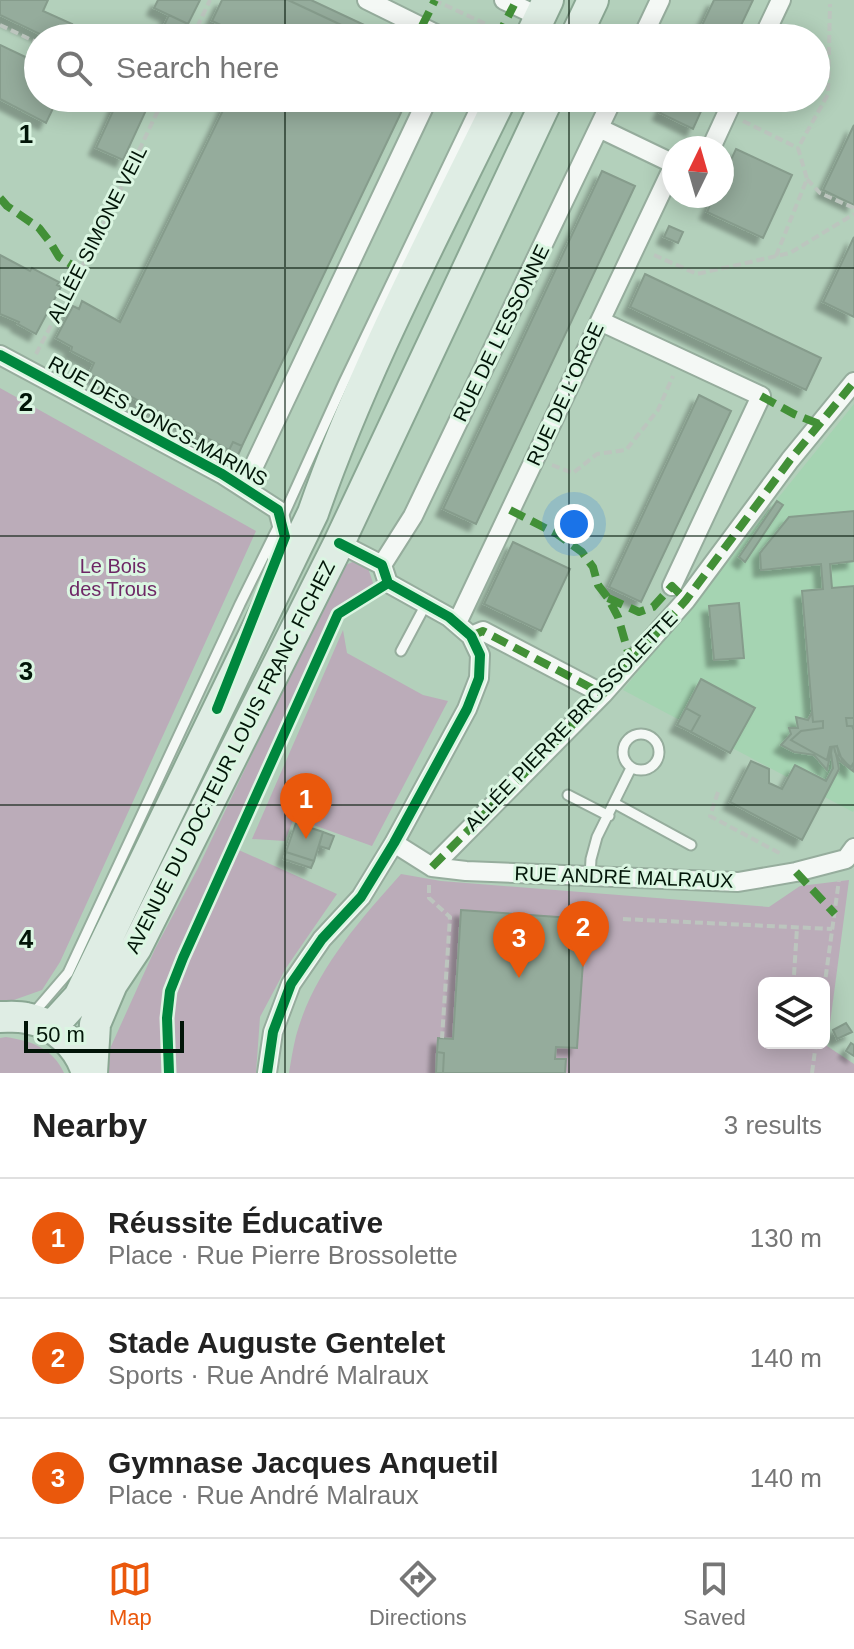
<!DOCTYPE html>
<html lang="en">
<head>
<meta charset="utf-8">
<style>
  :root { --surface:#fff; --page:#f2f2f2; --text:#222; --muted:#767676; --line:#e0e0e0; --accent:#ea580c }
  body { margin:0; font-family:Arial,sans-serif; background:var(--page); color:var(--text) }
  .controls { position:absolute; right:24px; bottom:24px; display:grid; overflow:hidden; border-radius:12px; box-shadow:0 4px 20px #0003 }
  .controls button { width:72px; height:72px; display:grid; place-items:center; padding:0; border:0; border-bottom:2px solid var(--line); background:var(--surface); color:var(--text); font:40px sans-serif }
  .compass { position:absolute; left:662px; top:136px; width:72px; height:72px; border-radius:50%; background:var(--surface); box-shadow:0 4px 20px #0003; rotate:5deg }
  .scale { position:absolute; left:24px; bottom:20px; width:160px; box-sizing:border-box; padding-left:8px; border:4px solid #021508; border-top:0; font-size:22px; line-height:28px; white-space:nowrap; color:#021508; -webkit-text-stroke:6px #dbf6e2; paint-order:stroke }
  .you { position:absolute; left:574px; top:524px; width:28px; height:28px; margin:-20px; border:6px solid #fff; border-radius:50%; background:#1a73e8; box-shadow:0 0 0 12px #1a73e833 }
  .badge { display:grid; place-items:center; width:52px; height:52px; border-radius:50%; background:var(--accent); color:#fff; font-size:26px; font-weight:700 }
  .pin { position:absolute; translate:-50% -66px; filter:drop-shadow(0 2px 4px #0008) }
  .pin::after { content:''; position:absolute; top:42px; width:28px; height:24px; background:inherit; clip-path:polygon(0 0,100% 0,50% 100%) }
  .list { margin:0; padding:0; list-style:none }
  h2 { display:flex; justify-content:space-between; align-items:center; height:104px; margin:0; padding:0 32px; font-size:34px }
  h2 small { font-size:26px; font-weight:400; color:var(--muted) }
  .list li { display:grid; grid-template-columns:52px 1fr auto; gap:24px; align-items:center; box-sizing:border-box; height:120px; padding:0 32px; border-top:2px solid var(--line) }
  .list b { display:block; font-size:30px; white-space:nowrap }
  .list p { margin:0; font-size:26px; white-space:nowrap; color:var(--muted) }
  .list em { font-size:26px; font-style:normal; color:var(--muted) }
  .icon { flex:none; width:44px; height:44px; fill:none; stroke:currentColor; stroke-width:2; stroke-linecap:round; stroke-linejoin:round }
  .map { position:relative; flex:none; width:854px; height:1073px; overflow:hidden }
  .search { position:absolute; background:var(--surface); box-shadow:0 4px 20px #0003; left:24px; right:24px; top:24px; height:88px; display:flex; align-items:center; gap:20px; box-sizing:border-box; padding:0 28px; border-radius:44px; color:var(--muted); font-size:30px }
  .sheet { height:464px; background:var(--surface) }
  nav { display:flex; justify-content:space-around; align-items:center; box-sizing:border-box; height:112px; border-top:2px solid var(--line); background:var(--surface); font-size:22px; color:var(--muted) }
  nav a { display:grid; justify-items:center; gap:4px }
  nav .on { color:var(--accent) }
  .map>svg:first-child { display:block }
  .built { fill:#a5d4b2 }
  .green { fill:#bbacb9; fill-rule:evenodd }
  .building { fill:#95ac9c; stroke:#869c8c; stroke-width:2; filter:url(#shadow) }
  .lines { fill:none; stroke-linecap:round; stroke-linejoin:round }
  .lane-casing { stroke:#96ad9d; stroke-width:13 }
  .street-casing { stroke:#96ad9d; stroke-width:22 }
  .primary-casing { stroke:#8aa793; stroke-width:34 }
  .path { stroke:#bcc5be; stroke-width:4; stroke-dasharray:8 4; stroke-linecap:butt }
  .lane { stroke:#f4f8f5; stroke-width:9 }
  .street { stroke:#f4f8f5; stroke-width:18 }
  .primary { stroke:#dfede4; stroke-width:30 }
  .quiet { stroke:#429037; stroke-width:8; stroke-dasharray:16 8; stroke-linecap:butt }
  .cycleway-casing { stroke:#dbf6e2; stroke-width:15 }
  .cycleway { stroke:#00873e; stroke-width:10 }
  .grid { fill:none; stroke:#021508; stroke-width:2; stroke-opacity:0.55 }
  .labels { text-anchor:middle; stroke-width:6; stroke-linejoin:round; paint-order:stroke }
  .street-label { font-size:20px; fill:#021508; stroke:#dbf6e2 }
  .park-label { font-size:20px; fill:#6e2765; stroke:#dbf6e2 }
  .grid-label { font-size:26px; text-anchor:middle; font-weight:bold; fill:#021508; stroke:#dbf6e2; stroke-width:6; stroke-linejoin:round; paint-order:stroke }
</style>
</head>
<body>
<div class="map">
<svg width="854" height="1073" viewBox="0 0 854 1073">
  <defs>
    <filter id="shadow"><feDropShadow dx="-7" dy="7" stdDeviation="2" flood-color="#0004"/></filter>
  </defs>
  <rect width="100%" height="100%" fill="#b3d0bb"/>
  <path class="built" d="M854 404V810L853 812 623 690Z"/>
  <path class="green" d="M0 388 256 531 60 962 42 990 11 1001 0 1002Z
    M357 560 368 568 374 586 339 611 268 762 232 847 337 894 286 968 260 1017 256 1073H107L108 1053 155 949 198 868 341 567Z
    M343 630 347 653 423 695 448 701 372 846 294 818 285 841 252 839Z
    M401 874 441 881 769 907 800 886 849 880 827 1046 854 1064V1073H289C291 1061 293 1048 296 1036 313 973 358 922 401 874ZM764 983H824V1043H764Z
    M6 1037C31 1041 53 1048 64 1073H0V1038Z"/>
  <path class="building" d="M0 0H48L43 11 72 24 65 38H48L0 15Z
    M158 0H200L188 24 154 8Z
    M222 0H288L369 38H249L212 21Z
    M288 0H311L392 38H369Z
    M714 0H753L735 38H696Z
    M169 15 188 24 181 38H158Z
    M0 45 38 63V98H58L46 123 0 99Z
    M119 98H133L148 106 123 160 96 148Z
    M229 98H408L242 446 233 442 229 450 89 374 94 363 71 351 72 347 56 338 73 306 79 309 82 301 120 322Z
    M667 98H707L693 129 660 113Z
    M854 125V205L823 190Z
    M736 149 792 175 763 238 707 212 714 196H722V179Z
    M602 171 635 186 476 524 443 509Z
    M669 226 683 232 678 243 664 237Z
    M854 237V317L823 302Z
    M0 255 30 271 32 268 59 282 57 285 61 287 36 334 18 324 19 322 0 314Z
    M645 274 821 358 806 390 630 307Z
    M699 395 731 411 641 602 609 587Z
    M233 442 242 446 238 455 229 450Z
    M777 501 783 505 745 562 739 557Z
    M854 511V561L830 564 832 588 854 586V718H846L847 726H852L854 730V762L851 767 842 760 837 746 830 747 827 760 791 740 801 731 823 728V721L813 722 802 591 823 589 821 564 761 570 760 553 789 517Z
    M513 542 570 569 541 631 484 604Z
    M739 603 744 658 714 660 709 606Z
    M701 679 755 708 730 753 691 732 700 716 686 708Z
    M686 708 700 716 691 732 677 725Z
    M812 712 813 722 823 721V728L801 731 791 740 827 760 832 747 827 770 814 755 794 752 781 745 791 734 789 728H798L796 717 808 720Z
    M846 718H854V730L852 726H847Z
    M837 746 839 755 847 764 851 767 854 762 853 771 840 761 835 752 834 747Z
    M832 747H834L837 758 839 769 802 840 730 802 751 761 769 769V783L782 789 795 765 826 781 833 768 831 753Z
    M296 823 323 832 314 861 286 852Z
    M323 832 334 836 329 849 319 846Z
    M286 852 314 861 311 868 284 859Z
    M461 910 586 919 577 1048 556 1047 555 1059H566L565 1073H443L444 1053 437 1052 438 1038 453 1039Z
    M774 978 803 980V983H773Z
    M846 1023 852 1032 837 1039 833 1030Z
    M851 1043 854 1045V1056L846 1051Z
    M437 1052 444 1053 443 1073H436Z"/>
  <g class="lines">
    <defs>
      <path id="lane" d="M401 651 426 604
        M623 752a18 18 0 1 1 36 0a18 18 0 1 1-36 0Z
        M568 795 609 816
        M614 803 691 845
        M590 876 591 859 597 837 631 768
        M32 1012 37 1009 68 973 240 604 281 521 343 384 480 98"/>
      <path id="street" d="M367 0 444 38
        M504 0 540 17
        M642 38 660 0
        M763 38 781 0
        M599 128 674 164
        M711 148 734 98
        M600 321 761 396 672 586
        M0 355 222 474 278 510 285 537 277 558
        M244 487 428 98
        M382 565 413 516 613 98
        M457 623 674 165
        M471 636 483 631 603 694
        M394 843 432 867 466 871 738 882 796 872 846 859 854 848
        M432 867 603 694 686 600 790 460 854 382
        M267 1073 273 1032 291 984 322 939 361 897 394 843 467 709 479 678 480 655 471 636 449 617 388 583 382 565 339 543"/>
      <path id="primary" d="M530 38 548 0
        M575 38 593 0
        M0 1017C9 1017 18 1016 26 1018 55 1023 79 1046 87 1073
        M49 1026 57 1021 79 997 313 513C363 369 435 234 501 98
        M92 1073 95 1024 112 984 136 948 339 543 548 98"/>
    </defs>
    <use href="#lane" class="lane-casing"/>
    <use href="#street" class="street-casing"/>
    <use href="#primary" class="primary-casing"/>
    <path class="path" d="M434 0 501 31
      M0 25 38 43
      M192 38 210 0
      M743 121 798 148
      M807 179 820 193 854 208
      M654 255 697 274 790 253 854 214
      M776 256 807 179 798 148 828 94 830 4
      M36 354 96 240 164 98
      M552 465 573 473 597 454 626 450 658 410 673 376
      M718 792 710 816 783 855
      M429 885V898L450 917 442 1038
      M623 919 832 929
      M794 975 797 928
      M824 989 839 880
      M812 1073 816 1043"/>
    <use href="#lane" class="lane"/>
    <use href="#street" class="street"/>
    <use href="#primary" class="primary"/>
    <path class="quiet" d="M422 26 435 0
      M497 38 514 5
      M0 198 7 206 39 228 50 242 59 257 80 270
      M761 396 794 414 819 424
      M510 510 557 534 582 552 593 567 598 585 608 598 618 617 631 662
      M608 598 639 612 653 607 672 586 686 600
      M471 636 483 631 603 694
      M432 867 603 694 686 600 790 460 854 382
      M796 872 835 914"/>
    <defs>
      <path id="cycleway" d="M0 355 222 474 278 510 285 537 217 709
        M169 1073 167 1018 170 991 183 958 338 614 388 583
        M267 1073 273 1032 291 984 322 939 361 897 394 843 467 709 479 678 480 655 471 636 449 617 388 583 382 565 339 543"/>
    </defs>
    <use href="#cycleway" class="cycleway-casing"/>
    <use href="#cycleway" class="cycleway"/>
  </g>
  <path class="grid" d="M285 0V38M569 0V38M285 98V1073M569 98V1073M0 268H854M0 536H854M0 805H854"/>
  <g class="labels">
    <g class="street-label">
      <text transform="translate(97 234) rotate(-63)" y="7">ALLÉE SIMONE VEIL</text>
      <text transform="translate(501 333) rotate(-64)" y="7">RUE DE L'ESSONNE</text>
      <text transform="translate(565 394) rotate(-65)" y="7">RUE DE L'ORGE</text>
      <text transform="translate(158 421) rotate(29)" y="7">RUE DES JONCS-MARINS</text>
      <text transform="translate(571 721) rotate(-46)" y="7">ALLÉE PIERRE BROSSOLETTE</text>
      <text transform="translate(230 757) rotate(-63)" y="7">AVENUE DU DOCTEUR LOUIS FRANC FICHEZ</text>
      <text transform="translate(624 877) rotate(2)" y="7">RUE ANDRÉ MALRAUX</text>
    </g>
    <g class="park-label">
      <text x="113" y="573">Le Bois<tspan x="113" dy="23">des Trous</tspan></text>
    </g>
  </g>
  <g class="grid-label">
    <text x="26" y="143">1</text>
    <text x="26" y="411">2</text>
    <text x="26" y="680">3</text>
    <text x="26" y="948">4</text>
  </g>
</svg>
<div class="controls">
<button><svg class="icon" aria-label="layers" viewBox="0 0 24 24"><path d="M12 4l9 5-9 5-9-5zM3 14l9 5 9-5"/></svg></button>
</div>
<svg class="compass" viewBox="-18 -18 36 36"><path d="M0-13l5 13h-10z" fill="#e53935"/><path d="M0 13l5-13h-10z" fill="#767676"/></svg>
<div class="scale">50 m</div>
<div class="you"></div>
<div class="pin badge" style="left:306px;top:839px">1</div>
<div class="pin badge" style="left:583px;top:967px">2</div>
<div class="pin badge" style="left:519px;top:978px">3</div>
<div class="search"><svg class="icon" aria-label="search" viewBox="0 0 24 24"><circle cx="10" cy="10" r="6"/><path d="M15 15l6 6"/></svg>Search here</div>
</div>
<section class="sheet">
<h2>Nearby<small>3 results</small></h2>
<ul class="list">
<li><span class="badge">1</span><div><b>Réussite Éducative</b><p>Place · Rue Pierre Brossolette</p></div><em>130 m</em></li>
<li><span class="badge">2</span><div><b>Stade Auguste Gentelet</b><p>Sports · Rue André Malraux</p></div><em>140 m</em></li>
<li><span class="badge">3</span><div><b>Gymnase Jacques Anquetil</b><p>Place · Rue André Malraux</p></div><em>140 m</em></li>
</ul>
</section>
<nav>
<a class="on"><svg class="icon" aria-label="map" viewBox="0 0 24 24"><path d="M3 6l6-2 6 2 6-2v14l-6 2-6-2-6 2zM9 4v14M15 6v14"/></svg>Map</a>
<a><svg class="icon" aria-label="directions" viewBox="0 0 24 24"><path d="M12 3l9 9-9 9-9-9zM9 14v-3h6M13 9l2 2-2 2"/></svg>Directions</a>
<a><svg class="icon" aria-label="saved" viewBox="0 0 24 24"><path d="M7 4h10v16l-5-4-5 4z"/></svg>Saved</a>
</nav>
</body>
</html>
